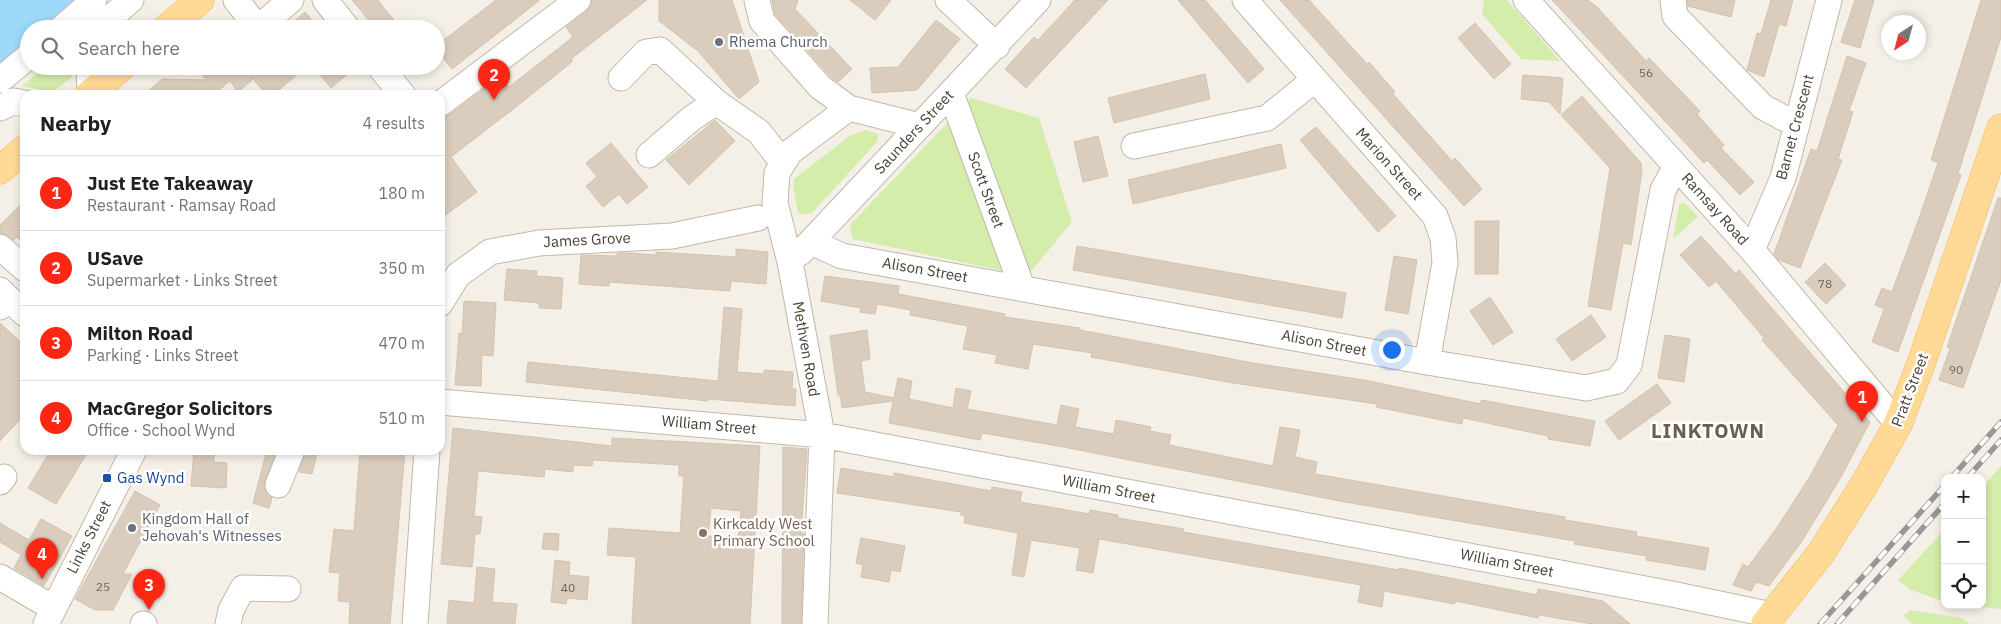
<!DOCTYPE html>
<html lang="en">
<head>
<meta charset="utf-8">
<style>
  :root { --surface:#fff; --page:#f2f2f2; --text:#202124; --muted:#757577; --line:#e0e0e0; --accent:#ff2614 }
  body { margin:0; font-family:"IBM Plex Sans",sans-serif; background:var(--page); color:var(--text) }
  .controls { position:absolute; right:15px; bottom:15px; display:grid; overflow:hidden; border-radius:10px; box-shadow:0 2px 8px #0003 }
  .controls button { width:45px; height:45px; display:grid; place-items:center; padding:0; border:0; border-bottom:1px solid var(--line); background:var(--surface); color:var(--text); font:25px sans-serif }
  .compass { position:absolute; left:1881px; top:15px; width:45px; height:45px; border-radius:50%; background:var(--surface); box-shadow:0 2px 8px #0003; rotate:216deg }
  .you { position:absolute; left:1391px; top:349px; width:18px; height:18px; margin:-12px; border:4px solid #fff; border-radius:50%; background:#1a73e8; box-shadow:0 0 0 8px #1a73e833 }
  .badge { display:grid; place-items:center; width:32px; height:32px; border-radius:50%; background:var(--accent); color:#fff; font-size:16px; font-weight:700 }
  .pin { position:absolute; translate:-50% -41px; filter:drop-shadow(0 1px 2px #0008) }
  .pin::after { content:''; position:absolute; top:26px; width:18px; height:15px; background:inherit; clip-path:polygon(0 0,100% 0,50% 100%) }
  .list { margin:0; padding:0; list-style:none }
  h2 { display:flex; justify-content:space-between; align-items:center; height:65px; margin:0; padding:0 20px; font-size:21px }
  h2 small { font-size:16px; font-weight:400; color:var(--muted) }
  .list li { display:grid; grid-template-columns:32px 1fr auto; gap:15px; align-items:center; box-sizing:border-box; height:75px; padding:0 20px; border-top:1px solid var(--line) }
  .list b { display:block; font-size:19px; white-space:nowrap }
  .list p { margin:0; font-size:16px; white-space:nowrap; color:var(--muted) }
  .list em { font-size:16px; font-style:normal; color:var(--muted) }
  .icon { flex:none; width:28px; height:28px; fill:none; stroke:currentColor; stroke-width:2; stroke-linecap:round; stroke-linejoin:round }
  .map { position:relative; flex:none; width:2001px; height:624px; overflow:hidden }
  .search { position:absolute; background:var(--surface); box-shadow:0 2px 8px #0003; left:20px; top:20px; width:425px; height:55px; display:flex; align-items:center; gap:12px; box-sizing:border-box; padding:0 18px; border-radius:28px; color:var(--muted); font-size:19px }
  .panel { position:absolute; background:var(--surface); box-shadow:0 2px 8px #0003; left:20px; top:90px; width:425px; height:365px; border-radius:15px }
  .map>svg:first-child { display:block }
  .green { fill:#d4edab }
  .water { fill:#9dd9f8 }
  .building { fill:#dbcdbe; stroke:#d4c2ad; fill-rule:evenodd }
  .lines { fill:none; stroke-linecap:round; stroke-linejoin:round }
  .minor-casing { stroke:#c2b7a8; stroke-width:27 }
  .major-casing { stroke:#f0b85a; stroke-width:29 }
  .minor { stroke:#fff; stroke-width:25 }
  .major { stroke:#ffda96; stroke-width:28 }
  .rail-casing { stroke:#979797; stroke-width:5.5 }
  .rail { stroke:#fff; stroke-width:4; stroke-dasharray:11; stroke-linecap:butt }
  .worship-dot { fill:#6b7280; stroke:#fff; stroke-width:2 }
  .transit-dot { fill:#1a4fb4; stroke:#fff; stroke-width:2 }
  .education-dot { fill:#8d6e63; stroke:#fff; stroke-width:2 }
  .labels { text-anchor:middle; stroke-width:5; stroke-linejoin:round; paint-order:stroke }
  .number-label { font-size:12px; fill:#6e6357 }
  .worship-label { font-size:15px; fill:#5b616d; stroke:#fff; text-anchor:start }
  .street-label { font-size:15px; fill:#494035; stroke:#fff }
  .transit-label { font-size:15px; fill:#164399; stroke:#fff; text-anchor:start }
  .education-label { font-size:15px; fill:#785e54; stroke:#fff; text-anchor:start }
  .district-label { font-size:20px; font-weight:bold; letter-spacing:1px; fill:#6d5d4b; stroke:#fff }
</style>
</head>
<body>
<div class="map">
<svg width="2001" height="624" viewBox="0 0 2001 624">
  <rect width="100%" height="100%" fill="#f5f0e7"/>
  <path class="green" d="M1484 0H1507L1560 61 1521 59 1482 14Z
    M46 66H73L72 77 53 92 22 86Z
    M971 98 1039 118 1072 222 1027 276 853 239 850 225Z
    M865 130 879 134 877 142 812 213 802 215 798 212 793 186 794 179 851 135Z
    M1682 203H1685L1698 217 1673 239 1679 205Z
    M2001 466V609L1963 605H1982V487Z
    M1945 529V602L1911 590 1898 580Z
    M1910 610 1963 618 1970 624H1912L1903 616Z"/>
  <path class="water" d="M0 0H79L44 29H29V42L0 66Z"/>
  <path class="building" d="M352 0H378L401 29H376Z
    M496 0H540L452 69 436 49V46Z
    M592 0H647L571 59 573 61 521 103 451 157 477 192 440 219V118L449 115 500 77 509 87 573 37 566 27 587 11Z
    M659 0H732L759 82 739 99 698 51 659 21Z
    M772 0H798L795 9 852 69 838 82 830 76 775 14Z
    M850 0H891L875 20Z
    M1075 0H1108L1026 88 1005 69 1034 37 1038 40Z
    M1178 0H1205L1264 69 1248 83Z
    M1280 0H1309L1367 64 1369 62 1395 92 1393 94 1452 161 1455 158 1482 189 1464 206Z
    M1552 0H1588L1597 7 1646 61 1649 58 1700 111 1697 114 1724 145 1721 148 1754 182 1740 195 1707 160 1704 163Z
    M1687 0H1735L1731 17 1688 6Z
    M1771 0H1793L1786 26 1779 24 1764 77 1747 70 1757 33 1761 34Z
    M1855 0H1874L1860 48 1841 42Z
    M1981 0H2001V37L1958 174 1961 175 1898 352 1872 342 1884 309 1875 305 1882 288 1892 292 1917 224 1938 163 1931 160Z
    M305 12 319 29H285Z
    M936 20 960 39 917 90 872 93 870 68 898 67Z
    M1475 23 1511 64 1494 79 1458 38Z
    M1847 56 1866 63 1849 111 1853 112 1838 159 1842 160 1800 268 1779 260 1774 254 1811 149 1817 151Z
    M196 66H307L273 95H267L253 79 238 92 230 81 213 95H144L162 79 206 80Z
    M313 66H357L331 88Z
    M1205 74 1210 99 1114 123 1108 98Z
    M1523 75 1563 78 1560 114 1549 102 1521 99Z
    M1582 96 1641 163 1642 171 1631 245 1623 243 1611 310 1588 306 1610 168 1561 115Z
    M715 120 735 141 689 185 666 160Z
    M1316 127 1396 216 1378 232 1300 140Z
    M1098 136 1108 176 1083 182 1074 142Z
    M611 143 648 187 627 204 619 194 603 207 586 186 597 177 586 163Z
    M1281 144 1286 168 1133 204 1128 180Z
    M1998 198H2001V280L1963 388 1939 380 1950 348 1947 347Z
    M25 200V245L17 237 14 240 0 233V225Z
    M1475 221H1499L1498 274H1475Z
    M1701 236 1736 274 1739 270 1870 422 1841 477 1802 541 1769 586 1756 582 1751 591 1733 585 1743 564 1748 567 1778 526 1809 478 1838 425 1762 340 1764 338 1716 281 1709 287 1680 255Z
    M1077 246 1346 293 1342 318 1073 270Z
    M736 249 768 252 766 284 731 281 730 291 609 282V286L579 284 581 255 617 256V253H628L656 255V252L736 257Z
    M1394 256 1417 260 1408 314 1385 310Z
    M1825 263 1846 285 1826 304 1805 282Z
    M507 269 537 271 536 276 563 278 561 309 539 308V303L504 300Z
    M825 276 899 286 898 294 1005 314V317L1080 328V330L1253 363 1364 380 1481 404V400L1595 421 1590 446 1548 439V436L1463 418 1462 424 1376 407 1377 404 1233 383 1091 357 1092 353 1033 344 1028 369 995 363 997 355 963 349 968 326 910 315 911 310 877 304 875 314 860 312 861 308 821 301Z
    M1490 297 1513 332 1493 345 1470 311Z
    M464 301 496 303 493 356 482 355 481 386 455 385 459 333 462 334Z
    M724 307 742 309 737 372 764 374V370L793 372 792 389H796L795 406 708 399V401L526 382 528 362 718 381Z
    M1591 315 1606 337 1572 361 1556 339Z
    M0 323 25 346V414L0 441Z
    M867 330 870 359 861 361 865 392 894 398 898 378 912 381 909 399 953 408 956 388 971 391 967 409 1057 425 1061 405 1079 409 1075 427 1114 434 1116 420 1151 427 1150 431 1171 435 1169 445 1273 466 1280 427 1300 430 1295 457 1317 462 1315 474 1565 517V520L1637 532 1636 536 1709 548 1705 570 1646 560 1647 556 1574 544 1575 541 1345 502 1058 446 982 433 980 440 889 423 893 401 842 408 840 395H838L830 336Z
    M1665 335 1690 339 1684 382 1658 378Z
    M1657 384 1671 403 1619 440 1605 421Z
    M453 428 612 446V438L760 446 750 624H632L636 557 607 555 609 528 680 533 684 476H679V465L593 460 592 466 573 465V472L545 469 544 477 478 471 474 516 482 517 480 534H475L472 567 441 564ZM711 508 741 511 738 539 708 536Z
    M783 447 807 449 801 533H804L801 624H782Z
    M51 450H89L56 504 28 488Z
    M194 450H214V462L227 463 226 488 191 486Z
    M267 450H277L265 480 264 488 272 498 269 508 253 503Z
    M306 450H318L312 474 299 472Z
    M360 450H405L390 624H349L350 602 338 601 340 573 329 572 334 529 354 531Z
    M841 468 894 477V473L991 491 992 487 1022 492 1020 502 1090 514V510L1118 515V518L1184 529 1183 532 1399 570V568L1537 595 1538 589 1603 601 1630 624H1593L1539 615 1538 618 1455 601V604L1384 591 1382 607 1358 602 1361 585 1099 539 1093 573 1076 570 1080 548 1031 540 1024 577 1012 575 1018 533 964 523 965 516 961 515V512L837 493Z
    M135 491 160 505 123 574H132L113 610H95L75 599Z
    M41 519 72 536 44 586 14 568 21 555 0 542V523L29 540Z
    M544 533 559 534 558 550 542 549Z
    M861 538 905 546 900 572 891 570 889 582 861 577 863 565 856 563Z
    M555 560 570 562 569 575 589 577 587 600 567 598 566 604 551 602Z
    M477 567 495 569 492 602 517 604 515 624H447L449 600 474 603Z"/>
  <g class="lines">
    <defs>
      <path id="minor" d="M236 0 258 28 291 0
        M325 0 348 29
        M757 0 762 21 820 87 849 108 920 126
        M948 0 997 46
        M1245 0 1435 216 1443 238 1445 263 1427 362
        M1526 0 1752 250 1898 424
        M1673 0 1675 16 1763 107 1797 125
        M61 29 94 0
        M97 29 131 0
        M89 66 90 94
        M379 66 403 95
        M621 78 646 52 660 50 716 102 759 132 783 163
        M0 80 29 56
        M951 93 1022 287
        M440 104 578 0
        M0 108 14 101 25 103
        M1134 146 1267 118 1314 80
        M649 155 692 118 716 102
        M811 242 842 256 1427 362 1586 388 1617 381 1629 365 1663 190 1676 166
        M0 247 25 269
        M1752 250 1783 178 1829 0
        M800 253 1038 0
        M0 290 8 298 0 307
        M8 298 25 314
        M440 304 458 275 490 252 539 243 672 236 758 218
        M440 402 822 435 1672 594 1772 615
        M0 482 4 477
        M278 485 292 450
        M0 577 53 608
        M46 624 134 450
        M143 624H144
        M228 624 231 610 243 588 288 589
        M415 624 427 450
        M815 624 822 435 790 262 775 203 777 173 790 152 849 108"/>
      <path id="major" d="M166 29 200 0
        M89 95 122 66
        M0 170 25 149
        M1765 624 1821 553 1864 485 1898 424 1922 361 2001 128"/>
    </defs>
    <use href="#minor" class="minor-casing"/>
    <use href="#major" class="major-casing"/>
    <use href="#minor" class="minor"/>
    <use href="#major" class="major"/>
    <defs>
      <path id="rail" d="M1951 478 2001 422
        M1967 478 2001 440
        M1820 624 1945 485
        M1837 624 1945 503"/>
    </defs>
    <use href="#rail" class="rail-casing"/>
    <use href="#rail" class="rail"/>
  </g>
  <g class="worship-dot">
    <circle cx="719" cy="42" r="5"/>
    <circle cx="132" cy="528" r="5"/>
  </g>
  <rect class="transit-dot" x="102" y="473" width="10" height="10" rx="2.5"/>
  <circle class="education-dot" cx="703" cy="533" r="5"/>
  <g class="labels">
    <g class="number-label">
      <text x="1646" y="77">56</text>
      <text x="1825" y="288">78</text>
      <text x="1956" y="374">90</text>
      <text x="103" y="591">25</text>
      <text x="568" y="592">40</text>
    </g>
    <g class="worship-label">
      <text x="729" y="47">Rhema Church</text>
      <text x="142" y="524">Kingdom Hall of<tspan x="142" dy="17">Jehovah's Witnesses</tspan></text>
    </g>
    <g class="street-label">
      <text transform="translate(1795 127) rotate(-75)" y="5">Barnet Crescent</text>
      <text transform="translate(914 132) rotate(-47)" y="5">Saunders Street</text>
      <text transform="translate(1389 164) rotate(48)" y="5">Marion Street</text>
      <text transform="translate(986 190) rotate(70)" y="5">Scott Street</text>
      <text transform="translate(1715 209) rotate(48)" y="5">Ramsay Road</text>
      <text transform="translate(587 240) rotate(-3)" y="5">James Grove</text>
      <text transform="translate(925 270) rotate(10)" y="5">Alison Street</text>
      <text transform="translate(1324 343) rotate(11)" y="5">Alison Street</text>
      <text transform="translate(806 349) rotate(80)" y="5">Methven Road</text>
      <text transform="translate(1910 390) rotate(-69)" y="5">Pratt Street</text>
      <text transform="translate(709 425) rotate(5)" y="5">William Street</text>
      <text transform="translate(1109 489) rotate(11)" y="5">William Street</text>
      <text transform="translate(89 537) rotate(-63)" y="5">Links Street</text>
      <text transform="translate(1507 563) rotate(11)" y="5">William Street</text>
    </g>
    <g class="transit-label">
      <text x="117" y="483">Gas Wynd</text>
    </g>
    <g class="education-label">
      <text x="713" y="529">Kirkcaldy West<tspan x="713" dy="17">Primary School</tspan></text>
    </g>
    <g class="district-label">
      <text x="1708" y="438">LINKTOWN</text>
    </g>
  </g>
</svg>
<div class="controls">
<button>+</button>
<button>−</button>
<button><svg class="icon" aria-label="locate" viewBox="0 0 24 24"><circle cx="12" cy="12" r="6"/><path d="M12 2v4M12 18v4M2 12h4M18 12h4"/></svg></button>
</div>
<svg class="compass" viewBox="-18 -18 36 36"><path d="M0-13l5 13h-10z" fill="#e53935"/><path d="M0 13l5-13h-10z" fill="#757577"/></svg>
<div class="you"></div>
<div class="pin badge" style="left:1862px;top:422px">1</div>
<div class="pin badge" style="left:494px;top:100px">2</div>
<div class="pin badge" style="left:149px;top:610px">3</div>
<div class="pin badge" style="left:42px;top:579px">4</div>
<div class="search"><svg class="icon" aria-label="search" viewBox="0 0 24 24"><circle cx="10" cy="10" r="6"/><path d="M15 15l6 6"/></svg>Search here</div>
<section class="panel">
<h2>Nearby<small>4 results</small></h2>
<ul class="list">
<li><span class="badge">1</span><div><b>Just Ete Takeaway</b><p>Restaurant · Ramsay Road</p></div><em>180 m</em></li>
<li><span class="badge">2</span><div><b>USave</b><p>Supermarket · Links Street</p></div><em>350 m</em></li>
<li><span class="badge">3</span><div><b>Milton Road</b><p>Parking · Links Street</p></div><em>470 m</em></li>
<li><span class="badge">4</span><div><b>MacGregor Solicitors</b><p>Office · School Wynd</p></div><em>510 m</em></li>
</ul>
</section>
</div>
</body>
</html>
